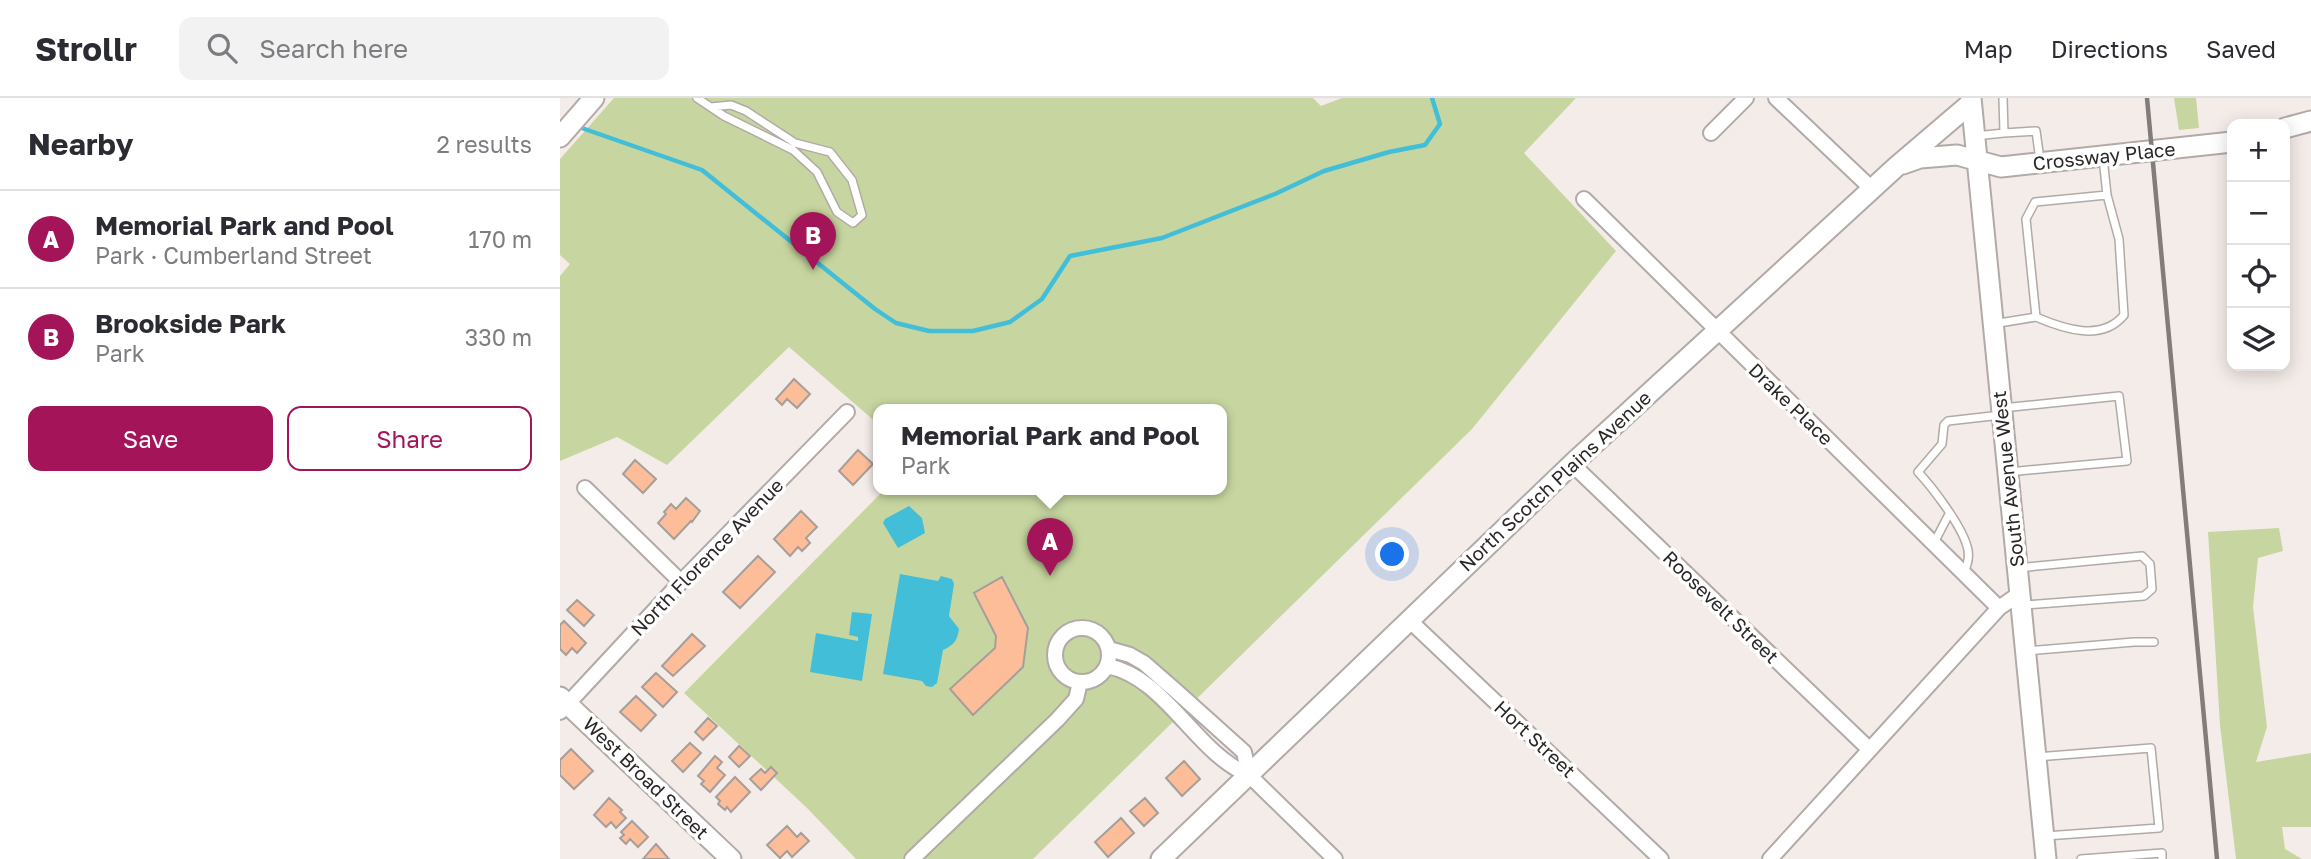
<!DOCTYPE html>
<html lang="en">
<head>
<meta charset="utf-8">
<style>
  :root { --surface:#fff; --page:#f2f2f3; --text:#2b2b33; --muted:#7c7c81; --line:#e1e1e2; --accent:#a31459 }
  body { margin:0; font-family:"Golos Text",sans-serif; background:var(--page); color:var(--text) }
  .controls { position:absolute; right:21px; top:21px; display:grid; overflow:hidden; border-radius:14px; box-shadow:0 4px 18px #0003 }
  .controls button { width:63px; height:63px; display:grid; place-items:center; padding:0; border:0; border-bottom:2px solid var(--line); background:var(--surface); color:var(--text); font:35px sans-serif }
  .you { position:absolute; left:833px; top:457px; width:24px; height:24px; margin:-18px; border:5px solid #fff; border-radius:50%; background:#1a73e8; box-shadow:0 0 0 10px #1a73e833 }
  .badge { display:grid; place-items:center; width:46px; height:46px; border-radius:50%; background:var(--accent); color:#fff; font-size:23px; font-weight:700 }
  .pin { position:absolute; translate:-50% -58px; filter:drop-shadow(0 2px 4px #0008) }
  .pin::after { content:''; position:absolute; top:37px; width:24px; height:21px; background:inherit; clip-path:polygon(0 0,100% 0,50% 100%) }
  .popup { position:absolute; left:313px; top:306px; width:354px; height:91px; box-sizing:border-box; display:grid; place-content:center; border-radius:14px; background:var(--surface); filter:drop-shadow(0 2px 5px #0005); font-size:23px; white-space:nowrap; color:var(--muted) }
  .popup b { font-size:26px; color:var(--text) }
  .popup::after { content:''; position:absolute; left:50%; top:100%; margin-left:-14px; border:14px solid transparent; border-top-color:var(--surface) }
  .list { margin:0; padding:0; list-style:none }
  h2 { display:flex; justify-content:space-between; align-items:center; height:91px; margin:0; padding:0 28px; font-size:30px }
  h2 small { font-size:23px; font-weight:400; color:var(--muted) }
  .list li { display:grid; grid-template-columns:46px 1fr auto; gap:21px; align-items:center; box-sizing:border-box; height:98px; padding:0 28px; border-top:2px solid var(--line) }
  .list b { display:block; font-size:26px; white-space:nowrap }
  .list p { margin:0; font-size:23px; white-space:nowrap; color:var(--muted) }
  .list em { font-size:23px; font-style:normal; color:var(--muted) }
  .actions { display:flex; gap:14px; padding:21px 28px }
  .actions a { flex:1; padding:16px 0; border:2px solid var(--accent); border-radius:14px; text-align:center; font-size:24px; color:var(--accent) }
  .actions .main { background:var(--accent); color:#fff }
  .icon { flex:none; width:38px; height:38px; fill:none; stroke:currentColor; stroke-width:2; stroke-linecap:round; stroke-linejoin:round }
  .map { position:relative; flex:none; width:1751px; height:761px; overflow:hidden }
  header { display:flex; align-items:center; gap:42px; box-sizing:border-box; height:98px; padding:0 35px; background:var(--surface); border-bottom:2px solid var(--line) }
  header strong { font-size:33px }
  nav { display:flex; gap:38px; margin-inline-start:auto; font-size:24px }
  .search { width:490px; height:63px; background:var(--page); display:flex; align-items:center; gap:18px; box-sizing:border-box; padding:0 24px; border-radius:14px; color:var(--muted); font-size:26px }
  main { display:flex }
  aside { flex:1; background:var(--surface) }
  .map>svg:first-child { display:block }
  .green { fill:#c7d6a0 }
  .water { fill:#43bed8 }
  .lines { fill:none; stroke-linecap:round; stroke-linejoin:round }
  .stream { stroke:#43bed8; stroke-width:4.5 }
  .building { fill:#febd99; stroke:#a59e9a; stroke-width:2 }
  .lane-casing { stroke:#b1aaa6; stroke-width:10 }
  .street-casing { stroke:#b1aaa6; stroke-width:18 }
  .secondary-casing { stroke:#b1aaa6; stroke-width:23 }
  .lane { stroke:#fff; stroke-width:7 }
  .street { stroke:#fff; stroke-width:14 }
  .secondary { stroke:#fff; stroke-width:19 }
  .rail { stroke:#827d7b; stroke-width:4.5 }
  .labels { text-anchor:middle; stroke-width:7; stroke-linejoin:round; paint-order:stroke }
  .street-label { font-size:19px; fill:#2a2726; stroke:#fff }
</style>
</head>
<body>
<header>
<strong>Strollr</strong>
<div class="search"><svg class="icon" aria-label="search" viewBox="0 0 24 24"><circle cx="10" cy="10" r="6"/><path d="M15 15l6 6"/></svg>Search here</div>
<nav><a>Map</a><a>Directions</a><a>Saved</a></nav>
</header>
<main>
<aside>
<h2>Nearby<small>2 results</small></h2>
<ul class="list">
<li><span class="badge">A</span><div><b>Memorial Park and Pool</b><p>Park · Cumberland Street</p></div><em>170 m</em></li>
<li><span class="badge">B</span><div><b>Brookside Park</b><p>Park</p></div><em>330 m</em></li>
</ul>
<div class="actions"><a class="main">Save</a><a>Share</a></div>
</aside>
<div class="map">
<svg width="1751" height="761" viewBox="0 0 1751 761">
  <rect width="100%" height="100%" fill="#f4ece8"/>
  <path class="green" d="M54 0H753L761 8 782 0H1016L964 55 1056 153 912 331 473 761H296L247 710 124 595 324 392H662V312H318V326L229 249 107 367 57 339 0 363V178L10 166 0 157V61Z
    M1614 0H1636L1639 30 1619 32Z
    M1719 430 1723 453 1698 460 1693 509 1707 629 1696 664 1751 655V729H1722L1725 751 1742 761H1676L1660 627 1648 434Z"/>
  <path class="water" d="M349 408 362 420 365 435 338 450 323 425 325 421Z
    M340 476 378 483 381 478 392 481 394 486 389 518 399 531C397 543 394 547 383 552L377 585 372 589 366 588 362 583 323 576Z
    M292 514 312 516 302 583 250 574 256 535 298 543V539L289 537Z"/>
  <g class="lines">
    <path class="stream" d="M16 28 142 72 315 211 336 225 369 233H413L450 224 482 201 510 158 602 140 715 96 764 73 829 54 865 47 880 26 872 0"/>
  </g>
  <path class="building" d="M234 281 250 296 237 310 227 301 222 307 216 301Z
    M298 352 313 366 293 387 279 373Z
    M75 362 96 381 83 395 63 376Z
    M126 400 140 413 132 424 131 423 114 441 98 425 106 416 104 414 111 406 116 411Z
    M241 413 257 429 246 440 250 445 242 453 238 449 230 458 214 441Z
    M198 458 215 474 180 510 163 494Z
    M442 479 468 530 463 569 413 617 390 591 435 550 436 538 414 495Z
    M17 502 34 517 24 528 7 512Z
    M4 523 26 545 17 555 12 550 6 557 0 551V527Z
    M132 536 145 548 113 578 102 568Z
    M96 575 117 594 103 609 82 589Z
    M76 598 96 617 81 633 60 614Z
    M148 620 157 628 143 642 135 634Z
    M130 645 141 655 123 674 112 663Z
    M179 648 190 658 179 669 169 659Z
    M11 651 33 673 14 691 0 677V662Z
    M155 658 162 664 157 670 165 677 150 694 141 686 144 683 138 678Z
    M624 663 640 681 622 698 606 680Z
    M211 669 217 675 201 692 190 681 201 671 205 675Z
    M175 679 190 694 171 714 167 709 165 712 158 706 160 703 156 699Z
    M49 700 62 712 60 714 66 720 56 730 51 724 46 729 34 717Z
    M585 700 598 715 584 728 570 713Z
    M561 720 574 735 548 759 535 744Z
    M72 723 88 739 78 749 70 741 66 746 60 740 64 737 61 734Z
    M227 728 237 739 241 735 249 743 232 759 227 753 220 760 207 747Z
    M96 746 109 761H83Z"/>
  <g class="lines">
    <defs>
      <path id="lane" d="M137 0 164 18 233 52 257 74 277 114 293 125 302 117 292 82 270 54 235 45 186 13 171 7 151 9
        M1443 0 1444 35 1476 33 1480 62
        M1415 38 1444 35
        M1476 219C1504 231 1542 244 1564 217L1559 141 1547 97
        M1433 226 1476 219 1466 121 1475 104 1547 97 1543 60
        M1442 310 1559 298 1567 363 1448 374
        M1374 445 1389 416
        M1457 470 1582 458 1590 466 1592 491 1584 498 1464 507
        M1404 474C1408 466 1410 457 1407 448 1401 427 1373 390 1358 374L1382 346 1384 327 1388 323 1441 317
        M1466 553 1574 544H1594
        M1476 659 1591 650 1599 730 1485 738
        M1521 761 1602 755V761"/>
      <path id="street" d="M1216 0 1312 91
        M1151 35 1186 0
        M1024 101 1439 510
        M1012 366 1309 651
        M25 390 121 484
        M848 521 1101 761
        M495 557a27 27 0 1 1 54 0a27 27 0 1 1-54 0Z
        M549 551 570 557 584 565 615 592 684 654 689 677
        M547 568C606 579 635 655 689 677L775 761
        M0 614 121 484 287 314
        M352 761 497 622 516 601 520 584
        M1210 761 1439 510 1459 496"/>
      <path id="secondary" d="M1411 0 1486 761
        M1725 30 1751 23
        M0 39 34 0
        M1343 66 1360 60 1397 57 1441 69 1672 44
        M0 599 171 761
        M601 761 1012 366 1336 69 1411 5"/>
    </defs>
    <use href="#lane" class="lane-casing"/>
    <use href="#street" class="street-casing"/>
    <use href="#secondary" class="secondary-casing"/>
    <use href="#lane" class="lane"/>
    <use href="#street" class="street"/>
    <use href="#secondary" class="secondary"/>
    <path class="rail" d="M1587 0 1657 761"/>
  </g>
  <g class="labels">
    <g class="street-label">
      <text transform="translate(1544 58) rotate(-6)" y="7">Crossway Place</text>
      <text transform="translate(1231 306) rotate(44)" y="7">Drake Place</text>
      <text transform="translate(1448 381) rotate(-96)" y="7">South Avenue West</text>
      <text transform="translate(995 383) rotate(-43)" y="7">North Scotch Plains Avenue</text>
      <text transform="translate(147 459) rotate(-46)" y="7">North Florence Avenue</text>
      <text transform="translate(1161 509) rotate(44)" y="7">Roosevelt Street</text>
      <text transform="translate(975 641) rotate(43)" y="7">Hort Street</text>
      <text transform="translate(86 680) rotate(44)" y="7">West Broad Street</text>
    </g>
  </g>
</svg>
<div class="controls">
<button>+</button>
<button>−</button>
<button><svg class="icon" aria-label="locate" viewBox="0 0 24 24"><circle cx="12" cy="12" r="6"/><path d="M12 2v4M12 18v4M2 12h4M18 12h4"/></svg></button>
<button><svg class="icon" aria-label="layers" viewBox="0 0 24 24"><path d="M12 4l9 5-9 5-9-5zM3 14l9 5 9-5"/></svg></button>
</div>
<div class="you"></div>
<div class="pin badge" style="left:490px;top:478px">A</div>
<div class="popup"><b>Memorial Park and Pool</b>Park</div>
<div class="pin badge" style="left:253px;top:172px">B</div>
</div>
</main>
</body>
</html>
